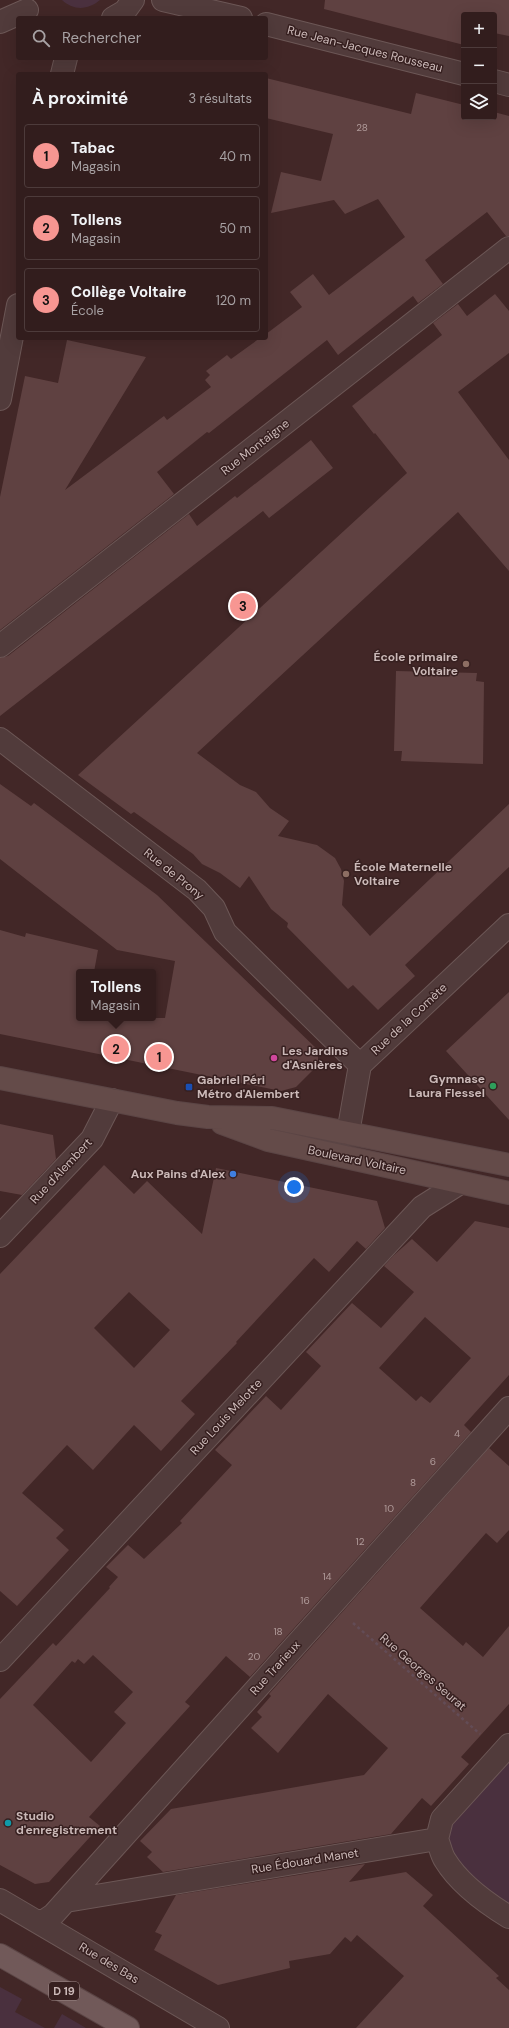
<!DOCTYPE html>
<html lang="fr">
<head>
<meta charset="utf-8">
<style>
  :root { --surface:#321d1d; --page:#3d2a2a; --text:#f1f3f6; --muted:#a8a2a4; --line:#4d3b3b; --accent:#f79692 }
  body { margin:0; font-family:"DM Sans",sans-serif; background:var(--page); color:var(--text) }
  .controls { position:absolute; right:12px; top:12px; display:grid; overflow:hidden; border-radius:4px; box-shadow:0 4px 16px #0002 }
  .controls button { width:36px; height:36px; display:grid; place-items:center; padding:0; border:0; border-bottom:1px solid var(--line); background:var(--surface); color:var(--text); font:20px sans-serif }
  .you { position:absolute; left:294px; top:1187px; width:14px; height:14px; margin:-10px; border:3px solid #fff; border-radius:50%; background:#1a73e8; box-shadow:0 0 0 6px #1a73e833 }
  .badge { display:grid; place-items:center; width:26px; height:26px; border-radius:50%; background:var(--accent); color:#111; font-size:13px; font-weight:700 }
  .pin { position:absolute; translate:-50% -50%; border:2px solid #fff; box-shadow:0 1px 4px #0006 }
  .popup { position:absolute; left:76px; top:969px; width:80px; height:52px; box-sizing:border-box; display:grid; place-content:center; border-radius:4px; background:var(--surface); filter:drop-shadow(0 1px 3px #0005); font-size:13px; white-space:nowrap; color:var(--muted) }
  .popup b { font-size:15px; color:var(--text) }
  .popup::after { content:''; position:absolute; left:50%; top:100%; margin-left:-8px; border:8px solid transparent; border-top-color:var(--surface) }
  .list { margin:0; padding:0; list-style:none }
  h2 { display:flex; justify-content:space-between; align-items:center; height:52px; margin:0; padding:0 16px; font-size:17px }
  h2 small { font-size:13px; font-weight:400; color:var(--muted) }
  .list li { display:grid; grid-template-columns:26px 1fr auto; gap:12px; align-items:center; box-sizing:border-box; height:64px; margin:0 8px 8px; padding:0 8px; border:1px solid var(--line); border-radius:4px }
  .list b { display:block; font-size:15px; white-space:nowrap }
  .list p { margin:0; font-size:13px; white-space:nowrap; color:var(--muted) }
  .list em { font-size:13px; font-style:normal; color:var(--muted) }
  .icon { flex:none; width:22px; height:22px; fill:none; stroke:currentColor; stroke-width:2; stroke-linecap:round; stroke-linejoin:round }
  .map { position:relative; flex:none; width:509px; height:2028px; overflow:hidden }
  .search { position:absolute; background:var(--surface); box-shadow:0 4px 16px #0002; left:16px; top:16px; width:252px; height:44px; display:flex; align-items:center; gap:10px; box-sizing:border-box; padding:0 14px; border-radius:4px; color:var(--muted); font-size:15px }
  .panel { position:absolute; background:var(--surface); box-shadow:0 4px 16px #0002; left:16px; top:72px; width:252px; height:268px; border-radius:4px }
  .map>svg:first-child { display:block }
  .green { fill:#4a303e }
  .building { fill:#5f4141; fill-rule:evenodd }
  .lines { fill:none; stroke-linecap:round; stroke-linejoin:round }
  .minor-casing { stroke:#6c5756; stroke-width:24 }
  .secondary-casing { stroke:#5b4545; stroke-width:24 }
  .primary-casing { stroke:#5b4545; stroke-width:24 }
  .path { stroke:#634c56; stroke-width:2.5; stroke-dasharray:3 3; stroke-linecap:butt }
  .minor { stroke:#513b3b; stroke-width:22 }
  .secondary { stroke:#644b49; stroke-width:22 }
  .primary { stroke:#715959; stroke-width:22 }
  .education-dot { fill:#8d6e63; stroke:#372020; stroke-width:1.5 }
  .hotel-dot { fill:#d1479c; stroke:#372020; stroke-width:1.5 }
  .leisure-dot { fill:#2e9e5b; stroke:#372020; stroke-width:1.5 }
  .transit-dot { fill:#1a4fb4; stroke:#372020; stroke-width:1.5 }
  .shop-dot { fill:#3f7fe0; stroke:#372020; stroke-width:1.5 }
  .culture-dot { fill:#0f9aa8; stroke:#372020; stroke-width:1.5 }
  .labels { text-anchor:middle; stroke-width:3; stroke-linejoin:round; paint-order:stroke }
  .number-label { font-size:10px; fill:#b09b9a }
  .shield { fill:#372020; stroke:#9f8b8a; stroke-width:1 }
  .shield-label { font-size:11px; font-weight:bold; fill:#cbb9b8 }
  .street-label { font-size:12px; fill:#cbb9b8; stroke:#372020 }
  .poi-label { font-size:12px; font-weight:bold; fill:#cbb9b8; stroke:#372020; text-anchor:start }
</style>
</head>
<body>
<div class="map">
<svg width="509" height="2028" viewBox="0 0 509 2028">
  <rect width="100%" height="100%" fill="#422727"/>
  <path class="green" d="M62 0H100C88 10 74 11 62 0Z
    M509 1745V1917L456 1875 442 1819Z
    M0 1987 22 1999 15 2012 45 2028H0Z
    M62 2014 86 2028H54Z"/>
  <path class="building" d="M325 0H509V36L494 33V15H464V45L324 9Z
    M266 78 411 114 416 93 464 105V117H494V112L509 116V236H506L487 212 425 260 443 284 418 303 413 296 338 355 327 340 209 433 207 432 157 472 174 494 0 630V497L25 376 58 383 67 340 146 357 65 490 164 416 167 420 211 387 205 380 210 375 206 371 227 355 231 359 260 338H266V334L302 307 290 292 313 274 329 295 405 237 378 199 345 214 334 200 271 213 281 172 321 181 333 134 266 118Z
    M495 294 509 311V353L458 392 509 460V571L458 512 197 753 240 785 256 792 270 808 289 821 278 836 317 845 335 858 341 869 344 881 342 905 370 936 509 804V867L405 965 415 976 378 1010 353 985 348 989 287 927 288 923 271 909 249 876 240 888 220 873 202 864 193 854 134 812 131 814 78 775 407 473 375 433 374 434 352 406 442 335 433 323 458 304 467 316Z
    M311 440 333 468 269 518 263 511 0 716V658L8 656 189 514 197 526 235 496 237 498Z
    M396 671 477 673 476 681 484 682 483 764 401 761 402 751H394Z
    M0 784 31 806 34 803 157 895 318 1050V1065L296 1087 281 1091 0 1034V930L25 937 26 933 98 950 94 972H79V1018H165L175 961 117 950 0 859Z
    M509 992V1120L446 1051Z
    M0 1124 53 1135 56 1159 22 1195 0 1191Z
    M104 1165 134 1194 147 1181 202 1234 216 1168 377 1201 385 1228 366 1249 357 1241 329 1272 314 1258 236 1342 237 1343 181 1401 195 1414 161 1451 134 1425 93 1470 67 1445 22 1493 64 1530 56 1538 69 1550 17 1606 0 1591V1274ZM129 1292 170 1330 134 1368 94 1328Z
    M475 1221 509 1228V1375L464 1425 471 1432 250 1677 226 1656 185 1702 190 1706 89 1817 100 1826 49 1882 35 1884 0 1865V1699L53 1643 56 1646 110 1588 109 1587 118 1577 106 1567 128 1545 144 1559 182 1523 180 1521 232 1465 215 1450 266 1396 281 1410 321 1366 306 1352 352 1303 381 1328 414 1292 384 1266 393 1256 412 1239 437 1262ZM425 1317 471 1358 430 1403 421 1396 416 1401 379 1368ZM93 1655 133 1692 114 1712 126 1723 91 1762 33 1705 72 1661 75 1663 78 1659 84 1664Z
    M489 1448 509 1466V1530L497 1543 486 1533 420 1608 463 1646 466 1642 483 1657 509 1626V1704L461 1757 469 1764 431 1806 422 1798 391 1834 163 1872 147 1857 152 1852 140 1841 171 1809 364 1775 388 1748 328 1694 278 1753 251 1728 262 1717 257 1712 271 1696 269 1694Z
    M365 1864 349 1882 406 1872 433 1895 423 1906 499 1976 496 1978 509 1990V2028H356L404 1976 357 1935 351 1942 345 1937 330 1954 289 1961 290 1968 218 1985 154 1950 162 1935 155 1932 176 1895Z"/>
  <g class="lines">
    <defs>
      <path id="minor" d="M163 0 241 18
        M113 18 125 11 133 0
        M0 22 27 10
        M266 24 464 74
        M62 74 66 58
        M494 81 509 85
        M0 399 18 305
        M0 646 509 248
        M0 739 197 890 214 908 225 932 360 1065
        M348 1133 360 1065 509 925
        M0 1236 92 1139 112 1100
        M0 1660 422 1207 460 1183
        M437 1839 442 1819 509 1745
        M0 1900 218 2028
        M66 1901 437 1839C440 1846 441 1854 445 1860 459 1883 486 1903 509 1917
        M37 1921H44L53 1915 509 1408"/>
      <path id="secondary" d="M0 1078 177 1113 208 1117 272 1118 509 1165
        M222 1123 268 1140 509 1193"/>
      <path id="primary" d="M0 1955 128 2028"/>
    </defs>
    <use href="#minor" class="minor-casing"/>
    <use href="#secondary" class="secondary-casing"/>
    <use href="#primary" class="primary-casing"/>
    <path class="path" d="M353 1623 480 1734"/>
    <use href="#minor" class="minor"/>
    <use href="#secondary" class="secondary"/>
    <use href="#primary" class="primary"/>
  </g>
  <g class="education-dot">
    <circle cx="466" cy="664" r="4"/>
    <circle cx="346" cy="874" r="4"/>
  </g>
  <circle class="hotel-dot" cx="274" cy="1058" r="4"/>
  <circle class="leisure-dot" cx="493" cy="1086" r="4"/>
  <rect class="transit-dot" x="185" y="1083" width="8" height="8" rx="2"/>
  <circle class="shop-dot" cx="233" cy="1174" r="4"/>
  <circle class="culture-dot" cx="8" cy="1823" r="4"/>
  <g class="labels">
    <g class="number-label">
      <text x="362" y="131">28</text>
      <text x="457" y="1437">4</text>
      <text x="433" y="1465">6</text>
      <text x="413" y="1486">8</text>
      <text x="389" y="1512">10</text>
      <text x="360" y="1545">12</text>
      <text x="327" y="1580">14</text>
      <text x="305" y="1604">16</text>
      <text x="278" y="1635">18</text>
      <text x="254" y="1660">20</text>
    </g>
    <rect class="shield" x="49" y="1982" width="30" height="18" rx="3"/>
    <g class="shield-label">
      <text x="64" y="1995">D 19</text>
    </g>
    <g class="street-label">
      <text transform="translate(365 49) rotate(14)" y="4">Rue Jean-Jacques Rousseau</text>
      <text transform="translate(255 447) rotate(-38)" y="4">Rue Montaigne</text>
      <text transform="translate(174 874) rotate(39)" y="4">Rue de Prony</text>
      <text transform="translate(409 1019) rotate(-43)" y="4">Rue de la Comète</text>
      <text transform="translate(357 1160) rotate(12)" y="4">Boulevard Voltaire</text>
      <text transform="translate(61 1171) rotate(-47)" y="4">Rue d'Alembert</text>
      <text transform="translate(226 1417) rotate(-47)" y="4">Rue Louis Melotte</text>
      <text transform="translate(275 1668) rotate(-48)" y="4">Rue Trarieux</text>
      <text transform="translate(423 1672) rotate(41)" y="4">Rue Georges Seurat</text>
      <text transform="translate(305 1861) rotate(-9)" y="4">Rue Édouard Manet</text>
      <text transform="translate(109 1963) rotate(31)" y="4">Rue des Bas</text>
    </g>
    <g class="poi-label">
      <text x="458" y="661" text-anchor="end">École primaire<tspan x="458" dy="14">Voltaire</tspan></text>
      <text x="354" y="871">École Maternelle<tspan x="354" dy="14">Voltaire</tspan></text>
      <text x="282" y="1055">Les Jardins<tspan x="282" dy="14">d'Asnières</tspan></text>
      <text x="485" y="1083" text-anchor="end">Gymnase<tspan x="485" dy="14">Laura Flessel</tspan></text>
      <text x="197" y="1084">Gabriel Péri<tspan x="197" dy="14">Métro d'Alembert</tspan></text>
      <text x="225" y="1178" text-anchor="end">Aux Pains d'Alex</text>
      <text x="16" y="1820">Studio<tspan x="16" dy="14">d'enregistrement</tspan></text>
    </g>
  </g>
</svg>
<div class="controls">
<button>+</button>
<button>−</button>
<button><svg class="icon" aria-label="layers" viewBox="0 0 24 24"><path d="M12 4l9 5-9 5-9-5zM3 14l9 5 9-5"/></svg></button>
</div>
<div class="you"></div>
<div class="pin badge" style="left:159px;top:1057px">1</div>
<div class="pin badge" style="left:116px;top:1049px">2</div>
<div class="popup"><b>Tollens</b>Magasin</div>
<div class="pin badge" style="left:243px;top:606px">3</div>
<div class="search"><svg class="icon" aria-label="search" viewBox="0 0 24 24"><circle cx="10" cy="10" r="6"/><path d="M15 15l6 6"/></svg>Rechercher</div>
<section class="panel">
<h2>À proximité<small>3 résultats</small></h2>
<ul class="list">
<li><span class="badge">1</span><div><b>Tabac</b><p>Magasin</p></div><em>40 m</em></li>
<li><span class="badge">2</span><div><b>Tollens</b><p>Magasin</p></div><em>50 m</em></li>
<li><span class="badge">3</span><div><b>Collège Voltaire</b><p>École</p></div><em>120 m</em></li>
</ul>
</section>
</div>
</body>
</html>
